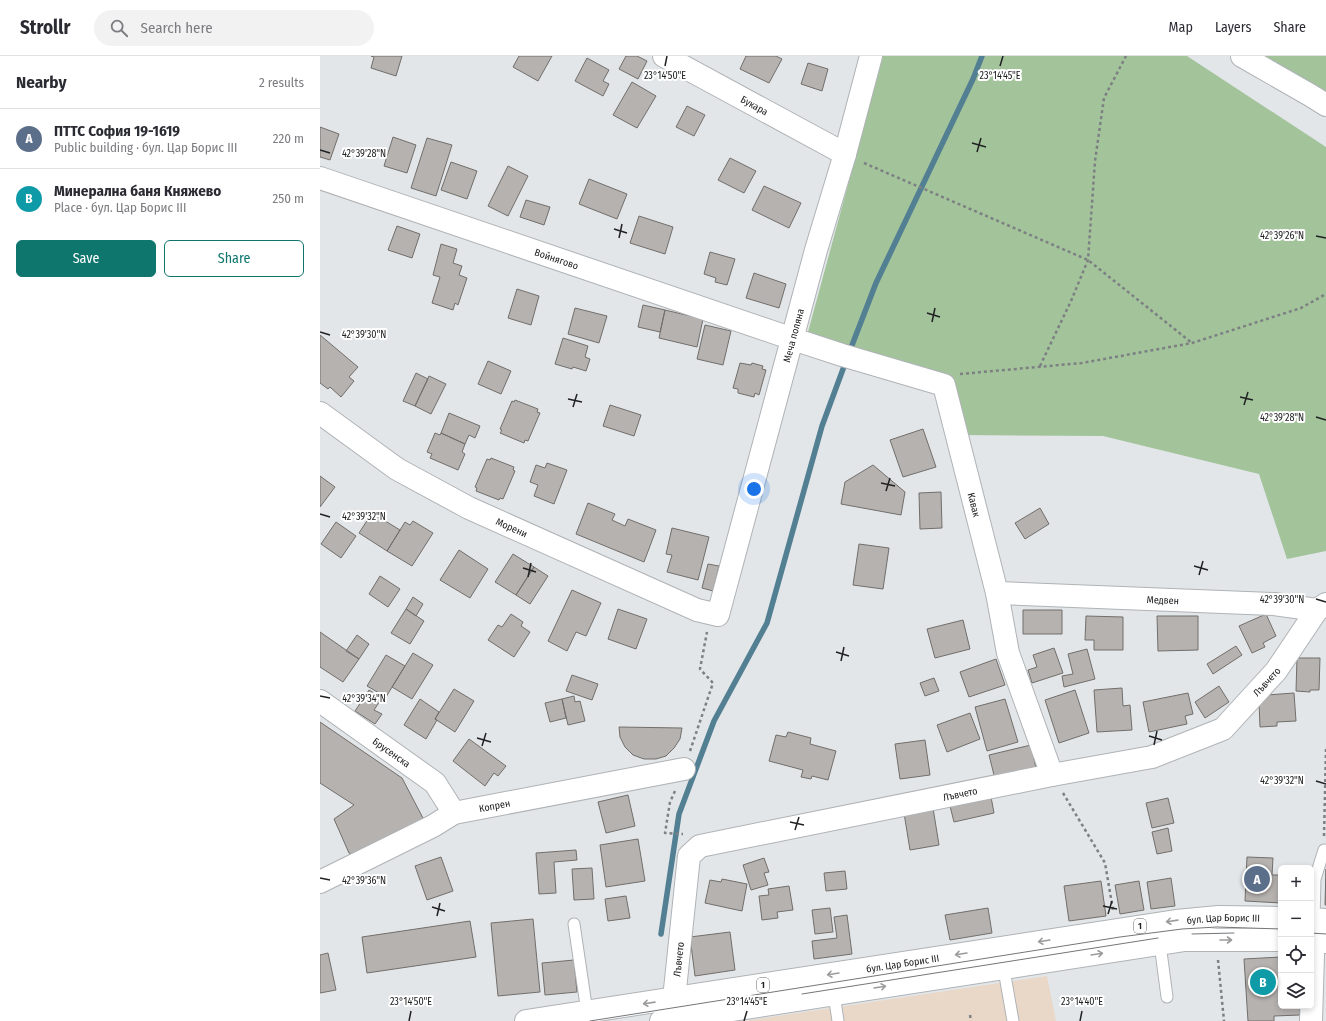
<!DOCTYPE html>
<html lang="en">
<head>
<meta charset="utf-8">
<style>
  :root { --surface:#fff; --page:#f2f2f3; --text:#2b2b33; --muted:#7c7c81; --line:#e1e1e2; --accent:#0f766e }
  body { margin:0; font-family:"Fira Sans Condensed",sans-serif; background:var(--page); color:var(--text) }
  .controls { position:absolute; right:12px; bottom:12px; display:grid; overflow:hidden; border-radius:6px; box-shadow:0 2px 6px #0003 }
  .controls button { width:36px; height:36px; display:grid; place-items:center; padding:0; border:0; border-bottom:1px solid var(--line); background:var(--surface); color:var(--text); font:20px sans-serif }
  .you { position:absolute; left:434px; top:433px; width:14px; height:14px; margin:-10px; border:3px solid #fff; border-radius:50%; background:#1a73e8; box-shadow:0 0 0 6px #1a73e833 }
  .badge { display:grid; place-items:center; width:26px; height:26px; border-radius:50%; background:var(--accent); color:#fff; font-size:13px; font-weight:700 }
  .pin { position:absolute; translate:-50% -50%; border:2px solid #fff; box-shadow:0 1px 4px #0006 }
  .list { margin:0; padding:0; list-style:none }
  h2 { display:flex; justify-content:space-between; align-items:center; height:52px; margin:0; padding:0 16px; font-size:17px }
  h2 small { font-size:13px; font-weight:400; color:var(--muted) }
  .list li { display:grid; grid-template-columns:26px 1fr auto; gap:12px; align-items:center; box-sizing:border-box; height:60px; padding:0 16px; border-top:1px solid var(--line) }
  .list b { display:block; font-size:15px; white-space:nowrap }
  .list p { margin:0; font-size:13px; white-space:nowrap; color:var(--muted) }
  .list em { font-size:13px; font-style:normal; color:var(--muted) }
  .actions { display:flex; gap:8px; padding:12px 16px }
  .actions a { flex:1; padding:9px 0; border:1px solid var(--accent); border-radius:6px; text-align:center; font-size:14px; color:var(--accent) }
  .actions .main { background:var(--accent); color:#fff }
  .icon { flex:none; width:22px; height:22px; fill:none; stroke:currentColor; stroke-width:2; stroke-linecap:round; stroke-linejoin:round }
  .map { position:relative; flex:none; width:1006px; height:965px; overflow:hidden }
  header { display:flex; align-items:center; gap:24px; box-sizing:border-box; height:56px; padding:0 20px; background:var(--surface); border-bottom:1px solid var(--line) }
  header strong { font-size:19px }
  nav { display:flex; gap:22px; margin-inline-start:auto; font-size:14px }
  .search { width:280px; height:36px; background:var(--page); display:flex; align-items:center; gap:10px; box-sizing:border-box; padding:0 14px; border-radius:22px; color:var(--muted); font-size:15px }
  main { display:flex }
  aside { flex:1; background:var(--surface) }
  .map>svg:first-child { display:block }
  .commercial { fill:#e9d8c7 }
  .green { fill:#a3c39b }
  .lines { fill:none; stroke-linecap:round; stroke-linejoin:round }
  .stream { stroke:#537f93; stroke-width:5.5 }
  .building { fill:#b6b2b0; stroke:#716e6b }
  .lane-casing { stroke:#afb3b6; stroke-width:13 }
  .street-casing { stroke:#afb3b6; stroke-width:24 }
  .secondary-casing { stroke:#afb3b6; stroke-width:24 }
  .primary-casing { stroke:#afb3b6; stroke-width:24 }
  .path { stroke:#7d8082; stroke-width:2.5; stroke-dasharray:3 3; stroke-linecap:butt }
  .lane { stroke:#fff; stroke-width:11 }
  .street { stroke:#fff; stroke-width:22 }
  .secondary { stroke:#fff; stroke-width:22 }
  .primary { stroke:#fff; stroke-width:22 }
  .tram { stroke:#747678; stroke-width:1 }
  .oneway { stroke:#9b9b9c }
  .ticks { fill:none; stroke:#202122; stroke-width:1.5 }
  .labels { text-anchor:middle; stroke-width:4; stroke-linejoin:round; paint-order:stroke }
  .shield { fill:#fff; stroke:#636464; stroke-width:1 }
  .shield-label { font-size:9px; font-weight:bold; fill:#202122 }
  .street-label { font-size:10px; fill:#202122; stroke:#fff }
  .ticks-label { font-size:10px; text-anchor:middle; fill:#202122; stroke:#fff; stroke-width:4; stroke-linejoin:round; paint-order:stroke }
</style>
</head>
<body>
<header>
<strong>Strollr</strong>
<div class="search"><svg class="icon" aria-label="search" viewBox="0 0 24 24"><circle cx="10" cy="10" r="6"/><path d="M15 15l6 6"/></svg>Search here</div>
<nav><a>Map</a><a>Layers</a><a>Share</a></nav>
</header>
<main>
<aside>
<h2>Nearby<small>2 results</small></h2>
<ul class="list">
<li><span class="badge" style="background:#5c6f8a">A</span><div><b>ПТТС София 19-1619</b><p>Public building · бул. Цар Борис III</p></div><em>220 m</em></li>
<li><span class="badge" style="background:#0f9aa8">B</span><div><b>Минерална баня Княжево</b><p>Place · бул. Цар Борис III</p></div><em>250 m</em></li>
</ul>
<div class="actions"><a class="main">Save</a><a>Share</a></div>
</aside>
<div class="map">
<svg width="1006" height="965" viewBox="0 0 1006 965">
  <rect width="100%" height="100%" fill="#e2e6e9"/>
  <path class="commercial" d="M727 920 736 965H424Z"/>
  <path class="green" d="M563 0H867L1006 91V495L967 503 939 418 783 380 638 379 624 322 488 276Z
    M927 0H1006V50Z"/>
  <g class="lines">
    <path class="stream" d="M529 297 556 227 653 23 662 0
      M341 878 359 758 394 665 447 567 502 370 526 305"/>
  </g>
  <path class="building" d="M51 0H82L76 20 51 12 54 1Z
    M199 0H232L218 25 193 11Z
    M306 0H317L327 5 318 23 299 13Z
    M426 0H456L462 3 449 27 420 13Z
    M267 2 289 14 283 25 289 28 283 40 255 25Z
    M488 7 508 13 502 35 481 28Z
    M312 26 336 40 317 72 293 59Z
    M367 50 385 59 374 80 356 71Z
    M0 71 19 78 10 104 0 101Z
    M73 81 96 89 87 117 64 110Z
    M107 82 132 89 116 140 91 132Z
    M410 102 436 115 424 137 398 124Z
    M131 106 157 115 147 143 121 134Z
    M188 110 208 120 188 160 168 150Z
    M269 123 307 138 297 163 259 148Z
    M444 130 481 147 469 172 432 154Z
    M206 144 230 151 224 169 200 161Z
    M319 160 353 171 345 198 310 187Z
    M77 170 100 178 92 202 68 194Z
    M121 188 137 193 133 207 142 210 139 219 147 222 138 249 135 247 133 254 112 247 120 221 113 219Z
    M390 196 415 203 407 229 395 226 396 222 384 218Z
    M434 217 466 228 459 252 426 242Z
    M197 233 219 240 211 269 188 262Z
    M323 249 345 254 340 276 318 271Z
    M255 252 287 260 279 287 248 278Z
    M345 254 383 263 377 291 339 282Z
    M385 269 411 275 403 309 377 303Z
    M0 279 38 311 29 321 34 325 21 341 10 331 8 333 0 327Z
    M243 282 268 290 265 301 270 303 266 315 253 311 252 313 235 308Z
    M168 305 191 315 181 338 158 328Z
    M420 307 431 309 432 307 443 310 442 313 446 314 439 339 435 337 434 341 418 337V333L413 332Z
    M96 317 108 323 95 350 83 345Z
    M109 320 126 328 111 358 95 350Z
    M195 344 218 353 217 356 220 357 208 385 205 384 204 387 180 377 182 374 180 373 192 345 194 346Z
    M290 349 321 359 314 380 283 370Z
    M129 357 160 370 155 382 149 379 145 388 121 377Z
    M603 373 616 411 583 421 570 384Z
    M115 377 120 379 121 377 145 388 142 396 145 398 138 414 110 402 112 398 107 396Z
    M171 402 194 411 193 414 195 415 183 443 180 442 179 444 156 435 157 432 155 431 167 403 170 404Z
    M227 407 247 414 234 448 214 440 218 429 210 426 216 409 225 412Z
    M553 409 585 436 581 459 521 448 525 426Z
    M0 420 15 431 0 451Z
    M621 436 622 472 600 473 599 437Z
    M268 447 295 458 292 464 305 470 308 463 336 474 324 506 256 478Z
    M720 452 729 468 705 483 695 467Z
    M52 457 80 474 67 495 39 477Z
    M93 465 113 477 92 510 67 495 85 466 90 469Z
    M16 466 36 480 21 502 1 488Z
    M352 472 389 481 378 524 347 516 352 499 346 498Z
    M539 488 569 492 563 533 533 529Z
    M139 494 168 513 150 542 120 524Z
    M193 498 214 511 196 539 175 526Z
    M388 508 399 510 393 535 382 532Z
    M214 511 228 520 210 548 196 539Z
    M60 520 80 533 68 551 49 538Z
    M252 534 281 547 266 580 256 576 247 595 228 585Z
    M93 541 103 548 96 560 86 553Z
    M86 553 104 565 90 588 71 577Z
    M298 553 327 563 316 593 288 583Z
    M703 554H742V578H703Z
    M191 558 203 566 201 570 210 576 194 601 168 584 178 569 182 571Z
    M946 558 956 580 943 587 945 591 932 597 919 570Z
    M766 560 803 561V594H774V584H765Z
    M837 560H878V594L838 595Z
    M643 564 650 593 615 602 607 573Z
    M0 576 39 603 23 626 0 611Z
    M37 579 49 588 39 603 26 595Z
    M916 590 922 599 893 618 887 608Z
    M734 592 743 617 712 627 708 614 717 611 713 599Z
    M767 593 775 623 744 631 742 620 753 618 748 598Z
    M93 597 113 609 92 643 72 631Z
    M66 599 85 610 66 641 47 630Z
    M977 602H1000L999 634H990V636L976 635Z
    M676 603 685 629 649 641 640 616Z
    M252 619 278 628 272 644 246 635Z
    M614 622 619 635 605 640 600 627Z
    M899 630 909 646 885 662 875 646Z
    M802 632 803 650 810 649 812 674 777 676 774 634Z
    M134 633 154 645 135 676 115 663Z
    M49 634 62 642 54 654 62 658 55 668 35 655Z
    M755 634 769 677 739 687 725 644Z
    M868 637 873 658 865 660 867 668 829 676 823 646Z
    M974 637 976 665 957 666V670L940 671 939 646 947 639Z
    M254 640 255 646 260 645 265 665 248 669 242 643Z
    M100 643 119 656 115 663 117 664 106 683 84 669Z
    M242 643 246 662 230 666 225 647Z
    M685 643 698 686 667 695 655 651Z
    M650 657 660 683 627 696 617 669Z
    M0 666 82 722 104 764 34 799 29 797 14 763 34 749 0 727Z
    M299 671 362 672 360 683 354 692 346 700 336 703H324L313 699 305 691 300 681Z
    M468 676 491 682 490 688 516 695 508 724 492 720 491 723 481 721 483 714 449 705 456 679 466 681Z
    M149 683 186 710 178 720 174 717 165 730 133 705Z
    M605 684 610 719 580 723 575 688Z
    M711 689 717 717 676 727 669 699Z
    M308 739 315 770 286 777 278 746Z
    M671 741 674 757 634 766 630 750Z
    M848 742 854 767 832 772 826 747Z
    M613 752 619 789 590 794 584 757Z
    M848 772 852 795 837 798 832 776Z
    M318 783 325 825 286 831 280 789Z
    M256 794 257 804 234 806 236 837 219 838 216 797Z
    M121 801 133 835 107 844 95 810Z
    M927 801 953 802 952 819H961V847L925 845Z
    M444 802 449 816 444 817 448 829 431 834 423 809Z
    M272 812 274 843 254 844 252 813Z
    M1006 813V849H1005Z
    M525 815 527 833 506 835 504 817Z
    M851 822 855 850 831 853 827 826Z
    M402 823 427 828 422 855 385 847 390 824 401 826Z
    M781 825 786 860 749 865 744 830Z
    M819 825 824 854 800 858 795 829Z
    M469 830 473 854 457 856 458 862 442 864 439 840 449 839 448 833Z
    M306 840 310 862 288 865 285 843Z
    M510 852 513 876 495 878 492 854Z
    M668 852 672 877 630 884 625 859Z
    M527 859 532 898 494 903 492 885 517 882 514 861Z
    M213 863 220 936 178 940 171 867Z
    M150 865 156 901 47 917 42 881Z
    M410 876 415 914 375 920 370 881Z
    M8 897 16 934 0 937V899Z
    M961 901V950H980V959L954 960V965H928L924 903Z
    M254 904 257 936 225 939 222 907Z"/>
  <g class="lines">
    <defs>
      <path id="lane" d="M994 863 995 823 1004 794
        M254 868 267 956
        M840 888 847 941
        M683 908 693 965
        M514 938 518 965"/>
      <g id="street">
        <path id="s1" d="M344 0 525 98"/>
        <path id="s2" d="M0 122 473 283 522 299 624 329 677 537 688 597 732 719"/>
        <path id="s3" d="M0 357 77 413 149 452 377 554 398 559 496 194 525 98 551 0"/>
        <path id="s4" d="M677 537 954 548 997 554"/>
        <path id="s5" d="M0 645 115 727 134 757"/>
        <path id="s6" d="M0 826 113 770 134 757 364 713"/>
        <path id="s7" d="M354 943 369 800 380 790 732 719 832 701 903 673 956 615 997 554 1006 548"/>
      </g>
      <path id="secondary" d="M922 0 990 39 1006 49
        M991 965 994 866"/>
      <g id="primary">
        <path d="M991 863 1006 864"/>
        <path d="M991 885 1006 886"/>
        <path id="s8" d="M206 965 856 865 899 861 961 862"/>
        <path d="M341 965 865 884H961"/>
      </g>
    </defs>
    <use href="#lane" class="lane-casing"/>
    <use href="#street" class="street-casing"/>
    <use href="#secondary" class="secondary-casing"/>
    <use href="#primary" class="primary-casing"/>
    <path class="path" d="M544 107 768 204 872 287
      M720 310 751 245 768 204 775 105 784 42 806 0
      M640 318 762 307 872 287 981 252 1006 238
      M370 695 393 627 380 613 387 576
      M355 735 350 746 345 777 363 778
      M743 737 785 807 793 854
      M1004 780 1006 693
      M898 904 904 965
      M650 959 651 965"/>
    <use href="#lane" class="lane"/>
    <use href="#street" class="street"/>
    <use href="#secondary" class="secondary"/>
    <use href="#primary" class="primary"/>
    <path class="tram" d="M991 877 1006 878
      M872 878 914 877
      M482 938 838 882
      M270 965 800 881 862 873 897 871 961 873"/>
  </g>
  <defs><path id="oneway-shaft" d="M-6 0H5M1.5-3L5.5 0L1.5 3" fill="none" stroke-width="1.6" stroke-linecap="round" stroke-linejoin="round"/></defs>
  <g class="oneway">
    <use href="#oneway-shaft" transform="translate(852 865) rotate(172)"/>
    <use href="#oneway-shaft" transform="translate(906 884)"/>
    <use href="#oneway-shaft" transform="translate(724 885) rotate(171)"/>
    <use href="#oneway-shaft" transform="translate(641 898) rotate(171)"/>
    <use href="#oneway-shaft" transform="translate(777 898) rotate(-9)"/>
    <use href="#oneway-shaft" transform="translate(513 918) rotate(171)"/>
    <use href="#oneway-shaft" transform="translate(560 931) rotate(-9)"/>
    <use href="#oneway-shaft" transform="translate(329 947) rotate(172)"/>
  </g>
  <path class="ticks" d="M345 10 347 0M680 10 683 0M652 87 666 91M0 94 10 97M657 96 661 82M294 173 307 177M996 180 1006 182M299 182 302 168M607 257 620 261M612 266 615 252M0 276 10 279M920 341 933 344M248 343 262 346M924 349 928 336M253 351 257 338M996 361 1006 364M561 427 575 430M566 435 570 422M0 458 10 461M874 510 888 514M203 512 216 516M879 519 883 505M208 521 211 507M996 543 1006 546M516 596 529 600M521 605 524 591M0 640 10 642M829 680 842 684M157 682 171 686M834 689 837 675M162 690 166 677M996 725 1006 728M470 766 484 769M475 774 479 761M0 822 10 824M783 850 797 853M112 851 125 855M788 858 792 845M117 860 120 847M89 965 91 955M424 965 427 955M760 965 762 955"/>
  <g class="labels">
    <g class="shield">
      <rect x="814" y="863" width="12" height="14" rx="3"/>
      <rect x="437" y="922" width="12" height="14" rx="3"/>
    </g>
    <g class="shield-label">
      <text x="820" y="873">1</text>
      <text x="443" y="932">1</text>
    </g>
    <g class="street-label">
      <text dy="4" stroke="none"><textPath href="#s1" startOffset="103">Букара</textPath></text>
      <text dy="4" stroke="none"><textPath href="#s2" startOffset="250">Войнягово</textPath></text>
      <text dy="4" stroke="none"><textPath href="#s3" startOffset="738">Меча поляна</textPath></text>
      <text dy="4" stroke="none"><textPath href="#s2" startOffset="781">Кавак</textPath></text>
      <text dy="4" stroke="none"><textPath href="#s3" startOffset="224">Морени</textPath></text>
      <text dy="4" stroke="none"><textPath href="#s4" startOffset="166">Медвен</textPath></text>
      <text dy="4" stroke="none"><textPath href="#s7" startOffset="760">Лъвчето</textPath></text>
      <text dy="4" stroke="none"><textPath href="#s5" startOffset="88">Брусенска</textPath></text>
      <text dy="4" stroke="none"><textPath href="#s7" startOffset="424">Лъвчето</textPath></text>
      <text dy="4" stroke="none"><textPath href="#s6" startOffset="192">Копрен</textPath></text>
      <text dy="4" stroke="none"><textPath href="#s8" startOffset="705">бул. Цар Борис III</textPath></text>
      <text dy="4" stroke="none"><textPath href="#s7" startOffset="40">Лъвчето</textPath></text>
      <text dy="4" stroke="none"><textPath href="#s8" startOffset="381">бул. Цар Борис III</textPath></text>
    </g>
  </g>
  <g class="ticks-label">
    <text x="345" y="23">23°14'50"E</text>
    <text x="680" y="23">23°14'45"E</text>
    <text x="44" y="101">42°39'28"N</text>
    <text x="962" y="183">42°39'26"N</text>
    <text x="44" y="282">42°39'30"N</text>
    <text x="962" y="365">42°39'28"N</text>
    <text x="44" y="464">42°39'32"N</text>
    <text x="962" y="547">42°39'30"N</text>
    <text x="44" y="646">42°39'34"N</text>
    <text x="962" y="728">42°39'32"N</text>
    <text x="44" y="828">42°39'36"N</text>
    <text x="91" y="949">23°14'50"E</text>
    <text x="427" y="949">23°14'45"E</text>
    <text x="762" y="949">23°14'40"E</text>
  </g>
</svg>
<div class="controls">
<button>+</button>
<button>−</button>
<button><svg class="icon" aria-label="locate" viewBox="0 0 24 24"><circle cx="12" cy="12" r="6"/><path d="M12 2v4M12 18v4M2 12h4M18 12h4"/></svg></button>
<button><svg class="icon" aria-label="layers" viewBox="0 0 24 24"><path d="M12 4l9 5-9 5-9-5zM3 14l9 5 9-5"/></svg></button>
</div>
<div class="you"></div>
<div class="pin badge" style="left:937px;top:823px;background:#5c6f8a">A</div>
<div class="pin badge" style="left:943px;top:926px;background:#0f9aa8">B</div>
</div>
</main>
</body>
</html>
